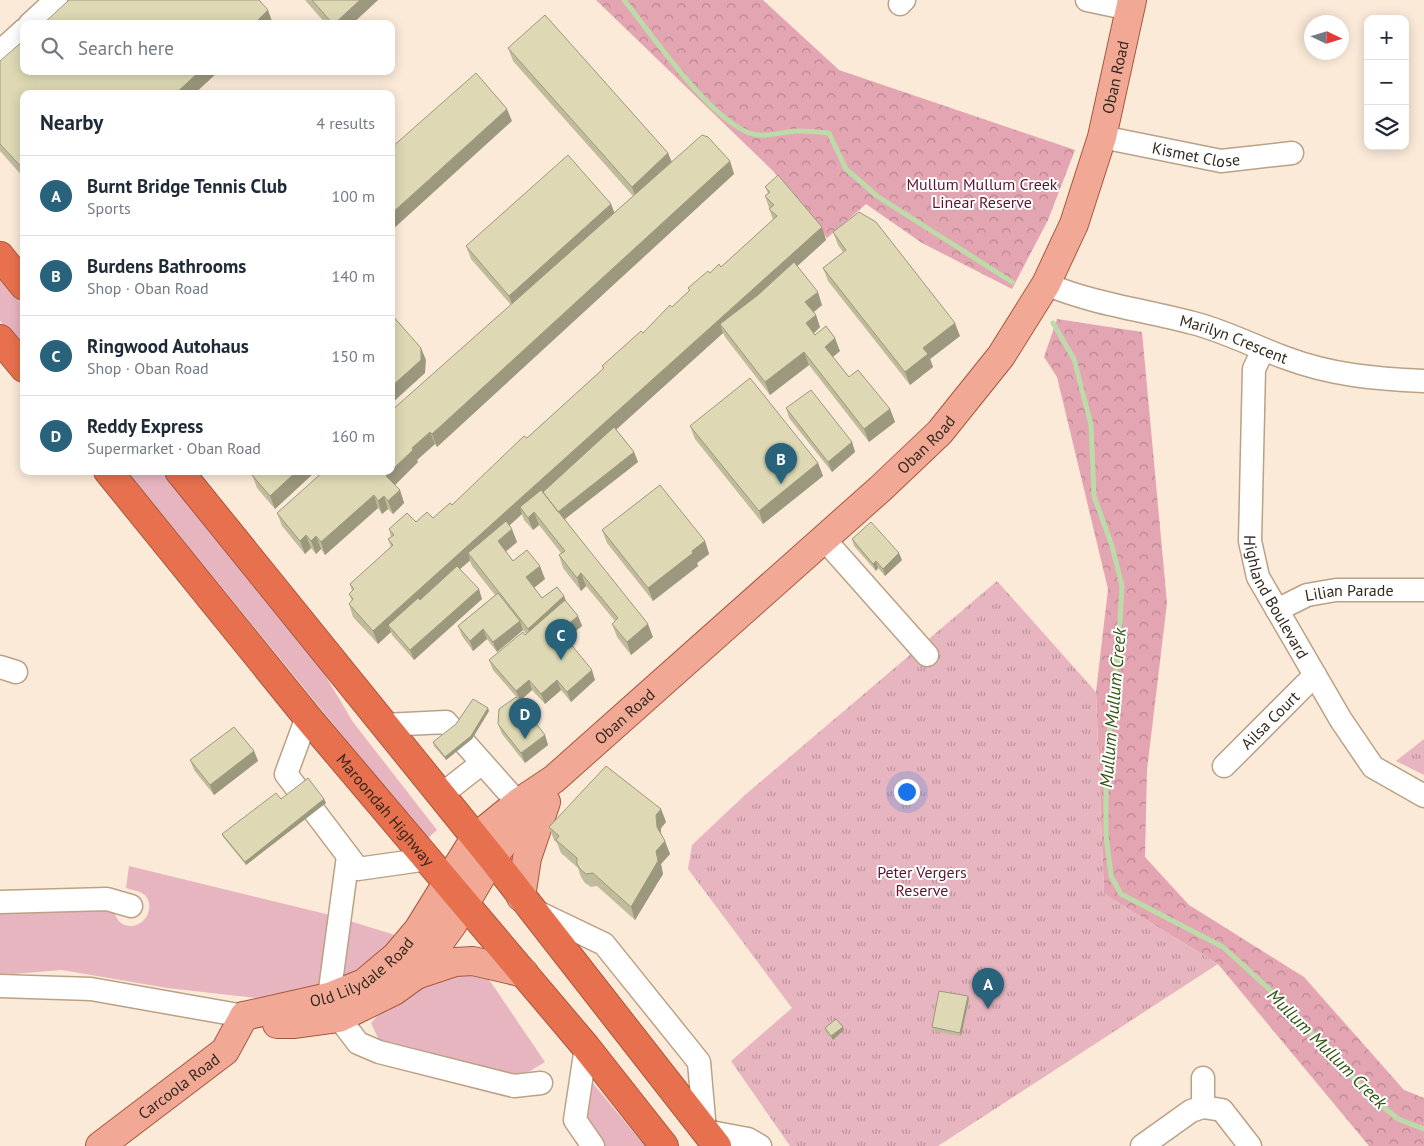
<!DOCTYPE html>
<html lang="en">
<head>
<meta charset="utf-8">
<style>
  :root { --surface:#fff; --page:#f2f2f3; --text:#1f2937; --muted:#747a83; --line:#e0e1e3; --accent:#29627b }
  body { margin:0; font-family:"PT Sans",sans-serif; background:var(--page); color:var(--text) }
  .controls { position:absolute; right:15px; top:15px; display:grid; overflow:hidden; border-radius:10px; box-shadow:0 2px 12px #0003 }
  .controls button { width:45px; height:45px; display:grid; place-items:center; padding:0; border:0; border-bottom:1px solid var(--line); background:var(--surface); color:var(--text); font:25px sans-serif }
  .compass { position:absolute; left:1304px; top:15px; width:45px; height:45px; border-radius:50%; background:var(--surface); box-shadow:0 2px 12px #0003; rotate:94deg }
  .you { position:absolute; left:906px; top:791px; width:18px; height:18px; margin:-12px; border:4px solid #fff; border-radius:50%; background:#1a73e8; box-shadow:0 0 0 8px #1a73e833 }
  .badge { display:grid; place-items:center; width:32px; height:32px; border-radius:50%; background:var(--accent); color:#fff; font-size:16px; font-weight:700 }
  .pin { position:absolute; translate:-50% -41px; filter:drop-shadow(0 1px 2px #0008) }
  .pin::after { content:''; position:absolute; top:26px; width:18px; height:15px; background:inherit; clip-path:polygon(0 0,100% 0,50% 100%) }
  .list { margin:0; padding:0; list-style:none }
  h2 { display:flex; justify-content:space-between; align-items:center; height:65px; margin:0; padding:0 20px; font-size:21px }
  h2 small { font-size:16px; font-weight:400; color:var(--muted) }
  .list li { display:grid; grid-template-columns:32px 1fr auto; gap:15px; align-items:center; box-sizing:border-box; height:80px; padding:0 20px; border-top:1px solid var(--line) }
  .list b { display:block; font-size:19px; white-space:nowrap }
  .list p { margin:0; font-size:16px; white-space:nowrap; color:var(--muted) }
  .list em { font-size:16px; font-style:normal; color:var(--muted) }
  .icon { flex:none; width:28px; height:28px; fill:none; stroke:currentColor; stroke-width:2; stroke-linecap:round; stroke-linejoin:round }
  .map { position:relative; flex:none; width:1424px; height:1146px; overflow:hidden }
  .search { position:absolute; background:var(--surface); box-shadow:0 2px 12px #0003; left:20px; top:20px; width:375px; height:55px; display:flex; align-items:center; gap:12px; box-sizing:border-box; padding:0 18px; border-radius:10px; color:var(--muted); font-size:19px }
  .panel { position:absolute; background:var(--surface); box-shadow:0 2px 12px #0003; left:20px; top:90px; width:375px; height:385px; border-radius:10px }
  .map>svg:first-child { display:block }
  .grass { fill:#e7b5c0 }
  .forest { fill:url(#forest-crowns) }
  .park { fill:url(#park-tufts) }
  .lines { fill:none; stroke-linecap:round; stroke-linejoin:round }
  .stream { stroke:#bcdba8; stroke-width:5 }
  .minor-casing { stroke:#bba185; stroke-width:25 }
  .major-casing { stroke:#a8573d; stroke-width:30 }
  .highway-casing { stroke:#a8573d; stroke-width:30 }
  .minor { stroke:#fff; stroke-width:22 }
  .major { stroke:#f1a995; stroke-width:28 }
  .highway { stroke:#e7704e; stroke-width:28 }
  .wall { fill:#bfbb9b }
  .shaded-wall { fill:#9b987e }
  .building { fill:#ded9b4; stroke:#9b987e }
  .labels { text-anchor:middle; stroke-width:4; stroke-linejoin:round; paint-order:stroke }
  .street-label { font-size:16px; fill:#34291e; stroke:#fff }
  .park-label { font-size:16px; fill:#5d152e; stroke:#fff }
  .water-label { font-size:18px; font-style:italic; fill:#30550e; stroke:#fff }
</style>
</head>
<body>
<div class="map">
<svg width="1424" height="1146" viewBox="0 0 1424 1146">
  <defs>
    <pattern id="forest-crowns" width="20" height="18" patternUnits="userSpaceOnUse" patternTransform="scale(1.25)"><rect width="20" height="18" fill="#e4a5b3"/><path d="M2 6a3 3 0 1 1 6 0M12 15a3 3 0 1 1 6 0" fill="none" stroke="#ba8691"/></pattern>
    <pattern id="park-tufts" width="24" height="20" patternUnits="userSpaceOnUse" patternTransform="scale(1.25)"><rect width="24" height="20" fill="#e7b5c0"/><path d="M3 7l-1-3M5 7V3M7 7l1-3M15 17l-1-3M17 17v-4M19 17l1-3" fill="none" stroke="#bc939b"/></pattern>
  </defs>
  <rect width="100%" height="100%" fill="#fbead8"/>
  <path class="grass" d="M0 278 24 307V349L0 321Z
    M127 471H160L319 665 353 722 437 830 427 839Z
    M129 866 330 915 395 935 382 952 341 982 293 994 257 998 167 988 62 970 0 975V912L113 909C115 915 118 923 125 925 142 931 157 909 145 895 140 891 132 890 126 888Z
    M478 971 490 981 545 1062 530 1071 514 1076 380 1042 371 1023 382 1011 437 978Z
    M592 1082 645 1146H604L584 1119Z"/>
  <path class="forest" d="M596 0H763L839 70 1075 150 1048 220 1012 289 922 243 866 204 827 238 773 171Z
    M1057 319 1142 332 1167 603 1147 770 1145 857 1189 905 1304 977 1404 1090 1424 1098V1146H1369L1218 964 1104 894 1096 692 1108 589 1057 377 1044 357Z"/>
  <path class="park" d="M997 581 1096 692 1104 894 1218 964 938 1146H790L731 1061 792 1008 688 869 692 845 745 795Z
    M1424 739V775L1396 761Z"/>
  <g class="lines">
    <path class="stream" d="M624 0C654 37 706 115 749 133 765 139 782 131 799 131 809 131 819 132 829 133L846 169 877 196 1012 282
      M1053 323 1074 359 1091 425 1094 496 1112 546 1122 586 1119 639 1106 761V835L1111 876 1121 894 1223 947 1280 999 1371 1097 1398 1119 1424 1129"/>
    <defs>
      <g id="minor">
        <path d="M1087 0 1130 9"/>
        <path d="M900 4 904 0"/>
        <path d="M30 24 56 0"/>
        <path d="M0 52 24 30"/>
        <path id="s1" d="M1102 137 1221 161 1292 153"/>
        <path id="s2" d="M1046 284C1093 304 1144 310 1193 323 1225 331 1255 347 1286 358 1331 375 1376 379 1424 381"/>
        <path id="s3" d="M1263 350 1254 369 1250 541 1258 577 1341 720 1373 767 1424 796"/>
        <path d="M824 539 927 655"/>
        <path id="s4" d="M1277 610 1307 595 1336 590H1424"/>
        <path d="M0 667 16 672"/>
        <path d="M307 717 286 774 358 869 428 859"/>
        <path d="M385 725 446 722 518 803"/>
        <path id="s5" d="M1224 766 1315 675"/>
        <path d="M441 795 482 763"/>
        <path d="M0 902 107 899 131 906"/>
        <path d="M533 910 604 944 699 1062 705 1131 748 1139 760 1146"/>
        <path d="M0 986 91 989 244 1016"/>
        <path d="M329 997 348 856"/>
        <path d="M339 1018 358 1043 379 1052 514 1086 541 1083"/>
        <path d="M586 1047 575 1120 593 1146"/>
        <path d="M1203 1078V1107"/>
        <path d="M1142 1146 1191 1111 1203 1107 1222 1110 1250 1146"/>
      </g>
      <g id="major">
        <path d="M521 897 527 858 546 802"/>
        <path d="M416 975 455 962 473 961 524 973"/>
        <path id="s6" d="M244 1016 329 997 364 983 396 956 418 930 475 838 518 803 554 779 880 489 940 432 1001 356 1046 284 1074 224 1102 137 1132 0"/>
        <path d="M277 1024H295L339 1018 394 991 416 975 452 925 492 858 538 800"/>
        <path id="s7" d="M100 1146 225 1051 244 1016"/>
      </g>
      <g id="highway">
        <path d="M0 256 24 286"/>
        <path d="M0 339 24 368"/>
        <path id="s8" d="M108 471 308 718 586 1047 664 1146"/>
        <path d="M179 471 492 858 717 1146"/>
      </g>
    </defs>
    <use href="#minor" class="minor-casing"/>
    <use href="#major" class="major-casing"/>
    <use href="#highway" class="highway-casing"/>
    <use href="#minor" class="minor"/>
    <use href="#major" class="major"/>
    <use href="#highway" class="highway"/>
  </g>
  <path class="wall" d="M305 0H378L352 24H326Z
    M508 48 668 153 672 162 730 161 734 174 437 447 435 444 417 460 418 462 395 485 400 490 404 503 393 514 388 509 382 514 378 508 325 555 321 549 316 554 311 548 305 554 282 526 277 513 511 305 471 259 466 246 611 204 614 213 633 196 513 61Z
    M0 61 24 71H219L194 94H24V178L0 151Z
    M765 187 822 227 826 240 797 266 822 305 814 312 816 315 820 327 814 333 815 335 840 351 833 357 849 377 890 409 895 422 869 442 809 365 770 395 725 337 723 333 616 429 634 452 638 462 565 519 653 637 631 655 617 637 612 624 615 621 586 586 581 591 563 568 559 555 561 553 539 525 533 530 524 520 522 514 509 526 517 542 506 552 513 561 545 579 534 588 542 598 564 596 566 602 578 616 582 626 566 639 595 680 571 702 561 690 545 704 532 690 520 701 493 670 489 660 525 635 526 634 523 630 497 652 487 639 473 651 462 636 458 626 495 595 472 566 470 561 460 569 482 599 414 660 392 635 391 632 378 644 353 617 349 604 352 601 349 594 352 591 350 584 391 547 388 539 391 537 389 529 416 522 433 518 452 505 527 438 603 369 602 366 643 333 672 307 689 291 688 288 710 273 721 267 773 220 765 196 768 193Z
    M833 232 960 336 930 359 933 367 910 385 828 281 823 268 843 252 838 245Z
    M786 408 852 442 855 452 832 472 789 418Z
    M690 426 818 463 823 476 763 524 695 439Z
    M248 471H316L275 509 257 488 253 477Z
    M602 530 705 541 709 554 697 563 698 566 653 601 607 543Z
    M852 539 902 560 885 576 878 568 876 571 854 546Z
    M489 711 472 739 446 760 434 746 433 742Z
    M498 724 545 735 548 745 525 763 502 734Z
    M254 751 258 761 214 795 194 770 190 760Z
    M281 799H324L326 803 246 865 223 837 222 834Z
    M661 809 666 822 661 828V834L670 854 661 864 663 874 635 920 597 886 591 887 585 883 581 877 578 868 561 853 557 843 554 840 549 827Z
    M969 999 961 1036 933 1031 932 1027Z
    M825 1028 844 1030 833 1040 826 1032Z"/>
  <path class="shaded-wall" d="M360 0H378L352 24H334Z
    M268 10 273 24H254Z
    M200 71H219L194 94H175Z
    M507 109 512 121 391 231V214Z
    M668 153 673 166 637 200 632 187Z
    M730 161 734 174 437 447 432 434Z
    M611 204 616 217 514 309 509 296Z
    M822 227 826 240 726 331 720 324 723 333 544 495 520 507 522 514 472 559 468 553 470 560 393 630 388 625 391 632 378 644 373 631Z
    M818 292 822 305 810 315 805 302Z
    M816 315 820 327 811 336 806 323Z
    M955 323 960 336 930 359 933 367 910 385 905 372 923 348Z
    M835 338 840 351 829 360 825 347Z
    M421 348 426 360 425 373 391 404V387Z
    M804 352 809 365 770 395 765 382Z
    M890 409 895 422 869 442 864 429Z
    M430 432 435 444 417 460 418 462 391 489 386 476 412 448Z
    M852 442 855 452 832 472 828 462Z
    M634 452 638 462 561 522 558 512Z
    M818 463 823 476 763 524 759 511Z
    M297 471H316L275 509 270 496Z
    M400 490 404 503 393 514 388 501Z
    M374 495 378 508 325 555 321 542Z
    M384 496 388 509 382 514 378 501Z
    M534 512 539 525 533 530 528 518Z
    M512 529 517 542 502 554 498 541Z
    M306 535 311 548 305 554 300 541Z
    M316 536 321 549 316 554 311 541Z
    M705 541 709 554 697 563 698 566 653 601 648 588 692 551Z
    M899 553 902 560 885 576 883 569Z
    M876 561 878 568 876 571 873 564Z
    M540 566 545 579 531 590 526 577Z
    M581 573 586 586 581 591 577 578Z
    M479 589 482 599 414 660 410 650Z
    M564 596 569 609 533 642 528 629Z
    M578 616 582 626 563 641 560 631Z
    M520 621 523 630 497 652 493 642Z
    M648 624 653 637 631 655 627 642Z
    M483 629 487 639 473 651 470 641Z
    M592 670 595 680 571 702 567 692Z
    M529 680 532 690 520 701 516 691Z
    M557 680 561 690 545 704 541 694Z
    M488 708 489 711 472 739 446 760 445 757Z
    M545 735 548 745 525 763 521 753Z
    M254 751 258 761 214 795 210 785Z
    M324 799 326 803 246 865 245 862Z
    M661 809 666 822 661 828V840L657 827 656 815Z
    M665 841 670 854 661 864 663 874 635 920 631 907 656 851Z
    M968 996 969 999 961 1036 960 1033Z
    M843 1027 844 1030 833 1040 831 1036Z"/>
  <path class="building" d="M69 0H259L268 10 254 24H43Z
    M312 0H360L334 24H333Z
    M545 15 668 153 632 187 508 48Z
    M24 40V71H200L175 94H24V170L0 144V61Z
    M476 73 507 109 391 214V148Z
    M702 135 708 137 730 161 432 434 430 432 412 448 413 450 391 471V411Z
    M568 155 611 204 509 296 466 246Z
    M778 175 822 227 373 631 349 604 353 599 349 594 354 589 350 584 393 545 388 539 394 535 389 529 407 513 416 522 427 512 433 518 450 503 452 505 524 436 527 438 604 368 602 366 641 331 643 333 670 305 672 307 690 290 688 288 708 271 710 273 719 264 721 267 777 216 769 209 774 205 765 196 770 192 765 187Z
    M859 212 876 222 955 323 923 348 928 354 905 372 823 268 846 250 833 232Z
    M794 262 818 292 805 302 816 315 806 323 815 335 826 326 835 338 825 347 849 377 858 370 890 409 864 429 804 352 765 382 720 324 758 295Z
    M391 314 421 348V360L391 387Z
    M750 378 818 463 759 511 690 426Z
    M811 390 852 442 828 462 786 408Z
    M614 427 634 452 558 512 543 492Z
    M255 471H297L270 496 252 475 256 472Z
    M324 471H391L386 476 400 490 388 501 384 496 378 501 374 495 321 542 316 536 311 541 306 535 300 541 277 513Z
    M660 485 705 541 692 551 693 553 648 588 602 530Z
    M541 490 648 624 627 642 612 624 618 618 581 573 577 578 559 555 565 551 534 512 528 518 520 507Z
    M506 521 512 529 498 541 513 561 527 550 540 566 526 577 542 598 557 587 564 596 528 629 468 553Z
    M871 522 899 553 883 569 876 561 873 564 852 539Z
    M457 566 479 589 410 650 388 625 418 598 420 600Z
    M498 593 520 621 493 642 483 629 470 641 458 626Z
    M565 600 578 616 560 631 592 670 567 692 557 680 541 694 529 680 516 691 489 660 523 632 525 635Z
    M516 697 545 735 521 753 498 724 499 709Z
    M473 699 488 708 471 736 445 757 433 742 456 724Z
    M234 727 254 751 210 785 190 760Z
    M606 766 661 809 656 815 657 827 665 841 656 851 658 861 631 907 593 873 586 874 581 870 577 864V858L556 840 559 836 549 827Z
    M308 778 324 799 245 862 222 834 276 793 281 799Z
    M939 991 968 996 960 1033 932 1027Z
    M836 1019 843 1027 831 1036 825 1028Z"/>
  <g class="labels">
    <g class="street-label">
      <text dy="6" stroke="none"><textPath href="#s6" startOffset="1328">Oban Road</textPath></text>
      <text dy="6" stroke="none"><textPath href="#s1" startOffset="96">Kismet Close</textPath></text>
      <text dy="6" stroke="none"><textPath href="#s2" startOffset="196">Marilyn Crescent</textPath></text>
      <text dy="6" stroke="none"><textPath href="#s6" startOffset="908">Oban Road</textPath></text>
      <text dy="6" stroke="none"><textPath href="#s4" startOffset="76">Lilian Parade</textPath></text>
      <text dy="6" stroke="none"><textPath href="#s3" startOffset="255">Highland Boulevard</textPath></text>
      <text dy="6" stroke="none"><textPath href="#s6" startOffset="502">Oban Road</textPath></text>
      <text dy="6" stroke="none"><textPath href="#s5" startOffset="65">Ailsa Court</textPath></text>
      <text dy="6" stroke="none"><textPath href="#s8" startOffset="438">Maroondah Highway</textPath></text>
      <text dy="6" stroke="none"><textPath href="#s6" startOffset="128">Old Lilydale Road</textPath></text>
      <text dy="6" stroke="none"><textPath href="#s7" startOffset="99">Carcoola Road</textPath></text>
    </g>
    <g class="park-label">
      <text x="982" y="190">Mullum Mullum Creek<tspan x="982" dy="18">Linear Reserve</tspan></text>
      <text x="922" y="878">Peter Vergers<tspan x="922" dy="18">Reserve</tspan></text>
    </g>
    <g class="water-label">
      <text transform="translate(1113 708) rotate(-85)" y="6">Mullum Mullum Creek</text>
      <text transform="translate(1327 1049) rotate(45)" y="6">Mullum Mullum Creek</text>
    </g>
  </g>
</svg>
<div class="controls">
<button>+</button>
<button>−</button>
<button><svg class="icon" aria-label="layers" viewBox="0 0 24 24"><path d="M12 4l9 5-9 5-9-5zM3 14l9 5 9-5"/></svg></button>
</div>
<svg class="compass" viewBox="-18 -18 36 36"><path d="M0-13l5 13h-10z" fill="#e53935"/><path d="M0 13l5-13h-10z" fill="#747a83"/></svg>
<div class="you"></div>
<div class="pin badge" style="left:988px;top:1009px">A</div>
<div class="pin badge" style="left:781px;top:484px">B</div>
<div class="pin badge" style="left:561px;top:660px">C</div>
<div class="pin badge" style="left:525px;top:739px">D</div>
<div class="search"><svg class="icon" aria-label="search" viewBox="0 0 24 24"><circle cx="10" cy="10" r="6"/><path d="M15 15l6 6"/></svg>Search here</div>
<section class="panel">
<h2>Nearby<small>4 results</small></h2>
<ul class="list">
<li><span class="badge">A</span><div><b>Burnt Bridge Tennis Club</b><p>Sports</p></div><em>100 m</em></li>
<li><span class="badge">B</span><div><b>Burdens Bathrooms</b><p>Shop · Oban Road</p></div><em>140 m</em></li>
<li><span class="badge">C</span><div><b>Ringwood Autohaus</b><p>Shop · Oban Road</p></div><em>150 m</em></li>
<li><span class="badge">D</span><div><b>Reddy Express</b><p>Supermarket · Oban Road</p></div><em>160 m</em></li>
</ul>
</section>
</div>
</body>
</html>
